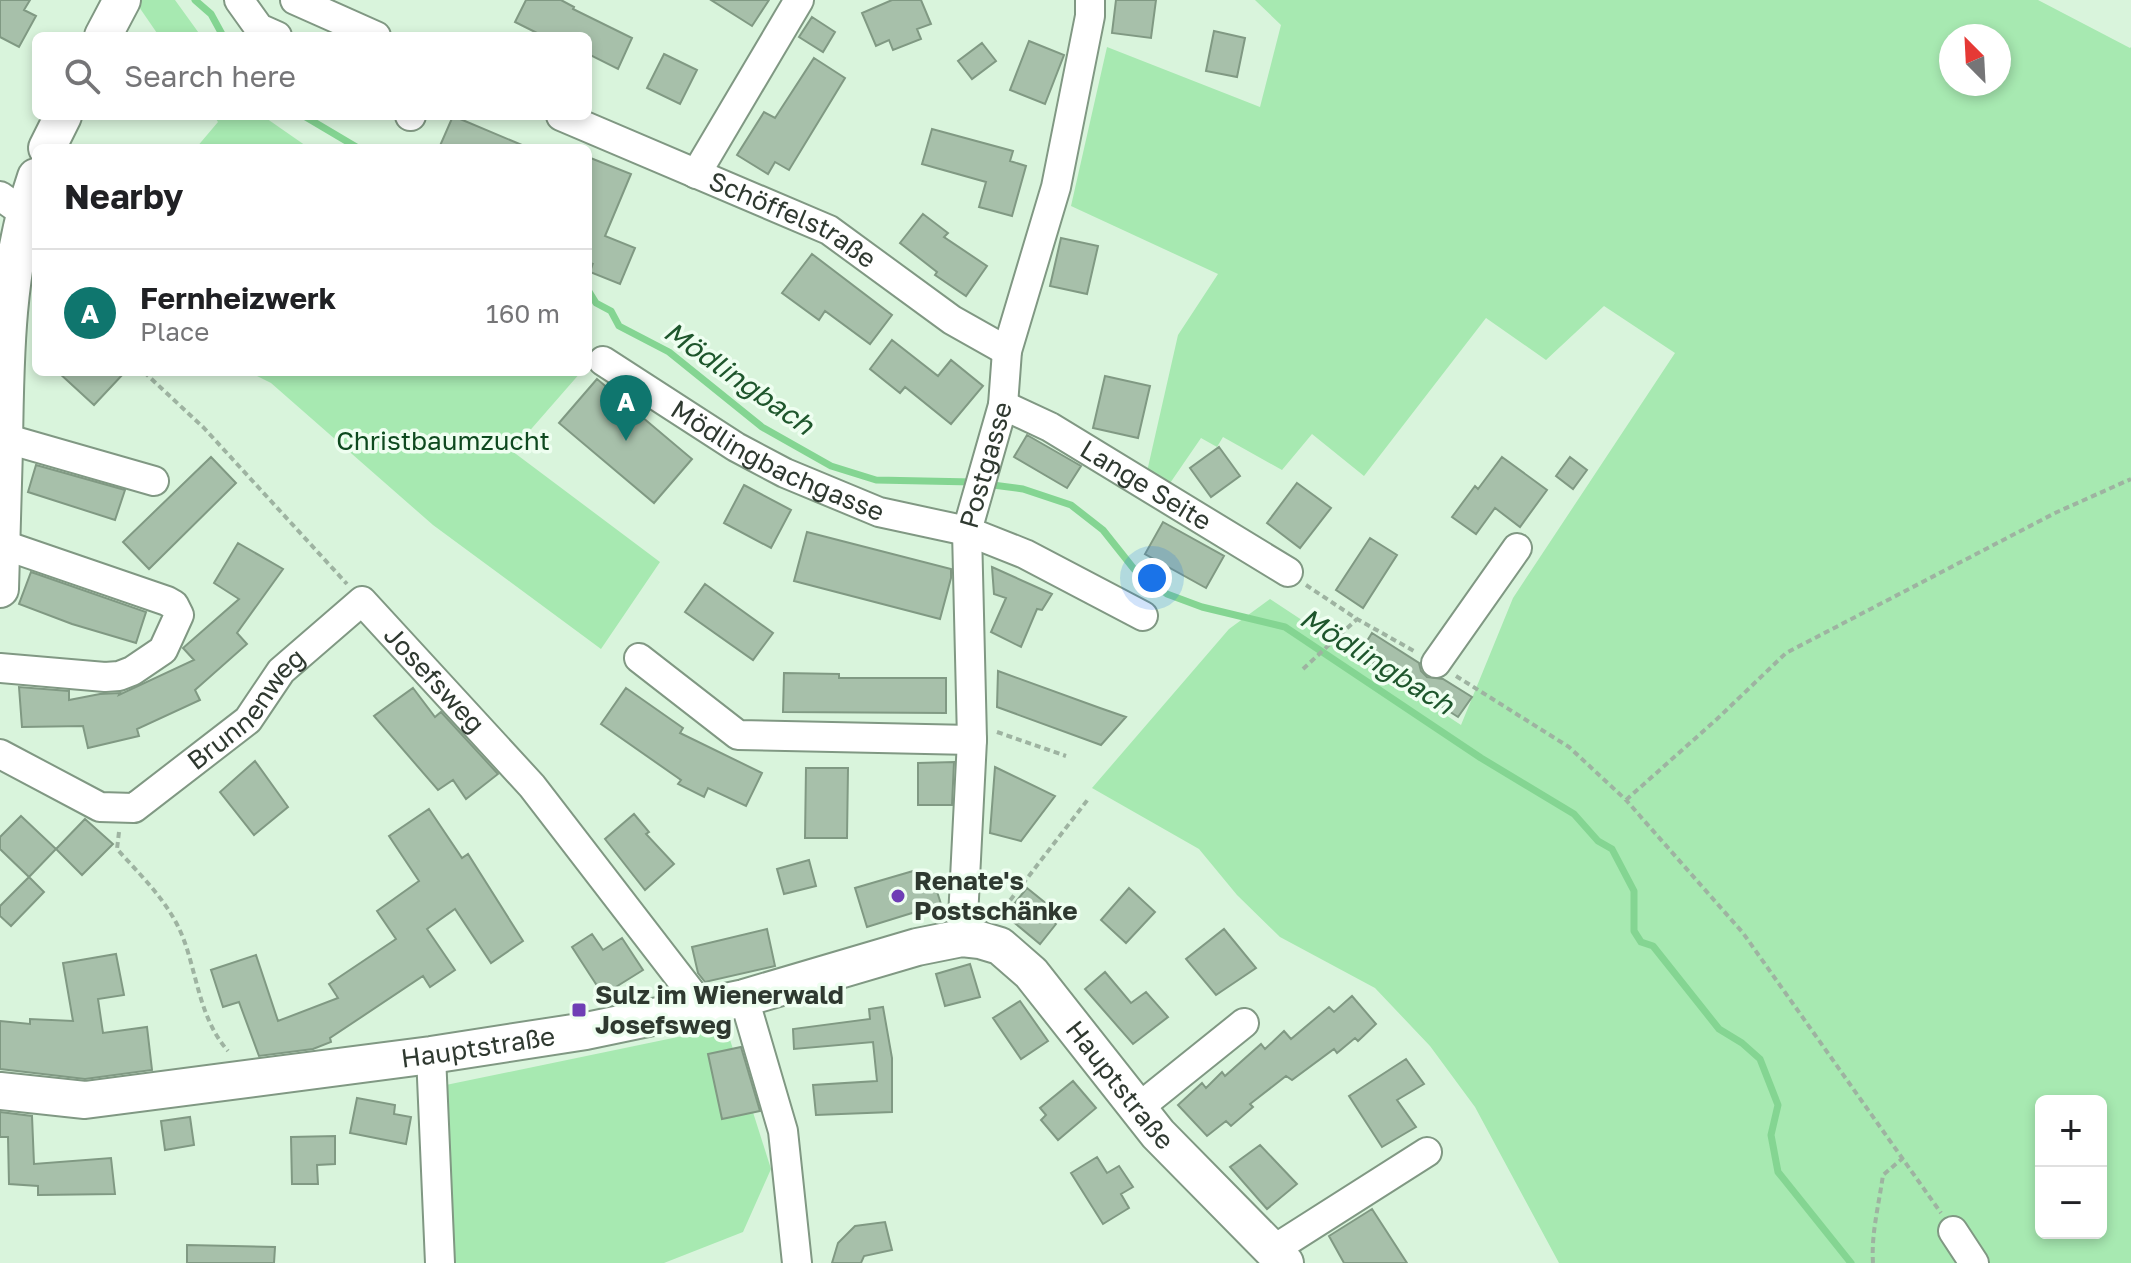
<!DOCTYPE html>
<html lang="en">
<head>
<meta charset="utf-8">
<style>
  :root { --surface:#fff; --page:#f2f2f2; --text:#202124; --muted:#757577; --line:#e0e0e0; --accent:#0f766e }
  body { margin:0; font-family:"Golos Text",sans-serif; background:var(--page); color:var(--text) }
  .controls { position:absolute; right:24px; bottom:24px; display:grid; overflow:hidden; border-radius:12px; box-shadow:0 4px 12px #0003 }
  .controls button { width:72px; height:72px; display:grid; place-items:center; padding:0; border:0; border-bottom:2px solid var(--line); background:var(--surface); color:var(--text); font:40px sans-serif }
  .compass { position:absolute; left:1939px; top:24px; width:72px; height:72px; border-radius:50%; background:var(--surface); box-shadow:0 4px 12px #0003; rotate:336deg }
  .you { position:absolute; left:1152px; top:578px; width:28px; height:28px; margin:-20px; border:6px solid #fff; border-radius:50%; background:#1a73e8; box-shadow:0 0 0 12px #1a73e833 }
  .badge { display:grid; place-items:center; width:52px; height:52px; border-radius:50%; background:var(--accent); color:#fff; font-size:26px; font-weight:700 }
  .pin { position:absolute; translate:-50% -66px; filter:drop-shadow(0 2px 4px #0008) }
  .pin::after { content:''; position:absolute; top:42px; width:28px; height:24px; background:inherit; clip-path:polygon(0 0,100% 0,50% 100%) }
  .list { margin:0; padding:0; list-style:none }
  h2 { display:flex; justify-content:space-between; align-items:center; height:104px; margin:0; padding:0 32px; font-size:34px }
  h2 small { font-size:26px; font-weight:400; color:var(--muted) }
  .list li { display:grid; grid-template-columns:52px 1fr auto; gap:24px; align-items:center; box-sizing:border-box; height:128px; padding:0 32px; border-top:2px solid var(--line) }
  .list b { display:block; font-size:30px; white-space:nowrap }
  .list p { margin:0; font-size:26px; white-space:nowrap; color:var(--muted) }
  .list em { font-size:26px; font-style:normal; color:var(--muted) }
  .icon { flex:none; width:44px; height:44px; fill:none; stroke:currentColor; stroke-width:2; stroke-linecap:round; stroke-linejoin:round }
  .map { position:relative; flex:none; width:2131px; height:1263px; overflow:hidden }
  .search { position:absolute; background:var(--surface); box-shadow:0 4px 12px #0003; left:32px; top:32px; width:560px; height:88px; display:flex; align-items:center; gap:20px; box-sizing:border-box; padding:0 28px; border-radius:12px; color:var(--muted); font-size:30px }
  .panel { position:absolute; background:var(--surface); box-shadow:0 4px 12px #0003; left:32px; top:144px; width:560px; height:232px; border-radius:12px }
  .map>svg:first-child { display:block }
  .green { fill:#a7e9b1; fill-rule:evenodd }
  .lines { fill:none; stroke-linecap:round; stroke-linejoin:round }
  .stream { stroke:#84d592; stroke-width:7 }
  .building { fill:#a7c0aa; stroke:#809983; stroke-width:2 }
  .minor-casing { stroke:#809883; stroke-width:32 }
  .major-casing { stroke:#809883; stroke-width:40 }
  .path { stroke:#9eb3a1; stroke-width:4; stroke-dasharray:6 4; stroke-linecap:butt }
  .minor { stroke:#fff; stroke-width:28 }
  .major { stroke:#fff; stroke-width:36 }
  .poi-dot { fill:#6f3eb5; stroke:#eefef0; stroke-width:3 }
  .labels { text-anchor:middle; stroke-width:7; stroke-linejoin:round; paint-order:stroke }
  .street-label { font-size:26px; fill:#2f3930; stroke:#eefef0 }
  .park-label { font-size:26px; fill:#0e491f; stroke:#eefef0 }
  .poi-label { font-size:26px; font-weight:bold; fill:#2f3930; stroke:#eefef0; text-anchor:start }
  .water-label { font-size:28px; font-style:italic; fill:#1e562c; stroke:#eefef0 }
</style>
</head>
<body>
<div class="map">
<svg width="2131" height="1263" viewBox="0 0 2131 1263">
  <rect width="100%" height="100%" fill="#d9f4dc"/>
  <path class="green" d="M139 0H175L201 36H159L137 4Z
    M1255 0H2038L2130 48 2131 47V1263H1559L1475 1107 1430 1046 1375 988 1280 937 1237 895 1199 849 1092 788 1229 629 1270 599 1461 725 1513 598 1675 353 1604 306 1546 360 1486 318 1364 476 1312 434 1282 470 1223 437 1217 447 1201 438 1166 489 1146 476 1178 335 1218 274 1071 206 1107 47 1260 107 1281 25ZM1951 36H1999V84H1951ZM2041 1101H2101V1233H2041Z
    M214 116H263L309 148H196L218 122Z
    M249 372H581L512 451 660 562 601 649 433 525 271 383Z
    M726 1027 771 1169 743 1232 664 1263H452L441 1086Z"/>
  <g class="lines">
    <path class="stream" d="M195 0 211 14 223 36
      M304 116 358 148
      M588 290 596 303 611 311 619 326 669 352 762 427 831 466 876 480 973 482
      M985 484 1023 489 1071 505 1103 530 1134 569 1167 594 1202 607 1285 627 1481 758 1574 814 1598 841 1612 849 1634 891V931L1641 942 1653 946 1719 1029 1742 1043 1760 1059 1778 1105 1771 1135 1778 1172 1851 1263"/>
  </g>
  <path class="building" d="M0 0H30L24 10 36 16 19 47 0 37Z
    M526 0H561L574 7 573 9 632 38 618 69 588 54V36H543L515 22Z
    M711 0H769L752 26Z
    M892 0H921L931 24 917 29 921 39 893 50 889 40 876 46 862 13Z
    M1116 0H1156L1151 38 1112 33Z
    M812 17 835 32 823 52 799 37Z
    M1214 31 1245 38 1237 77 1206 71Z
    M1029 41 1064 55 1045 104 1010 90Z
    M982 43 996 61 972 79 958 61Z
    M664 54 697 70 680 104 647 88Z
    M814 58 845 78 789 170 775 162 768 174 737 155 764 112 775 118Z
    M453 116 529 148H439Z
    M932 129 1013 151 1010 161 1026 166 1012 216 979 207 986 182 922 164Z
    M588 157 631 174 605 236 635 248 620 284 590 272 593 263 588 275Z
    M923 214 948 233 944 237 987 266 966 296 935 275 937 272 900 243Z
    M1061 238 1098 246 1087 294 1050 286Z
    M812 254 892 315 870 344 825 311 819 320 782 293Z
    M892 340 938 376 951 360 983 386 951 424 905 387 900 393 870 369Z
    M58 372H125L94 405Z
    M1105 376 1150 386 1138 438 1093 428Z
    M597 379 692 459 654 503 559 423Z
    M1027 435 1081 466 1067 488 1014 457Z
    M1219 447 1240 476 1211 497 1190 468Z
    M211 457 236 483 149 569 123 542Z
    M1502 457 1547 490 1520 527 1495 508 1476 534 1452 517 1475 486 1478 489Z
    M1570 457 1587 470 1573 489 1556 476Z
    M36 465 125 490 115 520 28 492Z
    M1297 483 1331 508 1300 548 1267 523Z
    M744 485 791 510 771 548 724 523Z
    M1163 522 1224 556 1206 588 1145 554Z
    M807 532 951 569V578L940 619 794 581Z
    M1370 538 1397 555 1363 608 1336 590Z
    M238 543 283 569 237 633 247 644 195 690 200 700 137 729 139 736 88 748 83 726 22 727 19 687 69 691V700L100 694 120 693 119 695 194 660 183 648 239 599 214 583Z
    M992 567 1052 594 1042 610 1037 609 1021 647 991 632 1006 598 994 594Z
    M31 572 146 612 136 643 72 624 19 604Z
    M705 584 773 633 753 660 685 612Z
    M1372 633 1419 663 1421 671 1427 677 1443 679 1472 697 1458 717 1359 654Z
    M998 671 1100 708 1126 717 1101 745 997 707Z
    M784 673 839 674V678H946V713L783 712Z
    M413 688 435 717 441 712 498 774 466 799 453 780 438 790 374 716Z
    M626 688 683 728 680 733 762 773 746 806 708 788 704 797 678 784 681 780 601 724Z
    M255 761 288 807 254 835 220 792Z
    M954 762 952 805H918V763Z
    M995 767 1055 796 1021 841 990 833Z
    M806 768H848L847 838H805Z
    M429 809 462 858 468 854 523 941 491 963 455 909 427 929 455 970 430 987 423 976 330 1038 331 1042 313 1049 259 1056 239 1002 223 1007 211 970 256 955 278 1021 338 998 329 984 396 939 377 911 419 881 389 836Z
    M634 814 649 832 646 834 674 864 645 890 605 839Z
    M21 816 56 849 29 877 0 849V837Z
    M85 819 113 844 82 875 56 849Z
    M809 860 816 886 784 894 777 869Z
    M913 871 916 881 932 876 941 904 867 927 855 888Z
    M29 877 44 892 11 926 0 916V906Z
    M1027 888 1048 905 1042 913 1056 924 1040 944 1005 915Z
    M1129 888 1155 912 1126 943 1101 920Z
    M767 929 775 966 705 982 698 973 692 947Z
    M1224 929 1256 968 1216 995 1186 959Z
    M592 934 603 950 622 938 643 970 603 995 572 947Z
    M116 954 124 995 98 999 103 1033 147 1027 152 1070 85 1079 0 1069V1021L30 1024V1019L73 1021 63 963Z
    M970 964 980 997 945 1006 936 974Z
    M1105 972 1131 1003 1146 992 1168 1017 1133 1044 1085 989Z
    M1352 996 1376 1024 1358 1041 1355 1038 1337 1053 1334 1049 1292 1080 1286 1076 1250 1104 1253 1107 1231 1126 1226 1121 1207 1136 1178 1105 1202 1083 1206 1088 1222 1072 1225 1076 1261 1044 1265 1049 1284 1031 1291 1039 1329 1007 1334 1012Z
    M1020 1001 1048 1041 1021 1059 993 1018Z
    M883 1007 892 1058V1112L816 1115 813 1085 877 1081 873 1042 794 1049 793 1029 870 1019 869 1009Z
    M741 1047 760 1111 722 1119 708 1054Z
    M1406 1059 1424 1084 1397 1100 1416 1127 1382 1147 1349 1096Z
    M1073 1081 1096 1108 1058 1140 1041 1120 1046 1115 1040 1108Z
    M357 1098 395 1105 394 1114 411 1117 406 1144 350 1133Z
    M0 1112 32 1116 34 1164 111 1158 115 1194 38 1195V1186L9 1184 8 1137H0Z
    M190 1117 194 1145 165 1150 161 1121Z
    M335 1136V1164L317 1165 318 1184H292L291 1137Z
    M1260 1145 1297 1184 1267 1209 1230 1167Z
    M1097 1157 1107 1173 1119 1166 1133 1187 1121 1194 1129 1208 1103 1224 1071 1173Z
    M1372 1209 1407 1263H1344L1329 1236Z
    M885 1222 892 1250 864 1256 861 1263H832L838 1243 855 1226Z
    M187 1245 275 1247 274 1263H187Z"/>
  <g class="lines">
    <defs>
      <g id="minor">
        <path d="M239 0 259 28 277 36"/>
        <path d="M295 0 376 36"/>
        <path d="M410 116H411"/>
        <path id="s1" d="M561 116 829 230 952 320 1007 351"/>
        <path d="M696 174 799 0"/>
        <path d="M0 196 24 213"/>
        <path id="s2" d="M603 361 736 447 785 473 879 512 967 531 1025 554 1143 616"/>
        <path id="s3" d="M1003 405 1050 427 1288 572"/>
        <path d="M4 438 154 481"/>
        <path d="M639 658 738 735 972 740"/>
        <path d="M1436 663 1517 548"/>
        <path d="M0 668 105 677 119 676 132 671 163 650 179 615 174 605 167 601 1 544"/>
        <path id="s4" d="M0 754 100 807 134 808 248 720 281 671 362 601 532 786 703 1008"/>
        <path id="s5" d="M962 938 972 740 967 531 1003 405 1007 351 1056 187 1090 16V0"/>
        <path d="M744 998 783 1131 797 1263"/>
        <path d="M431 1055 440 1263"/>
        <path d="M1137 1109 1244 1023"/>
        <path d="M1953 1231 1974 1263"/>
        <path d="M1273 1250 1427 1152"/>
      </g>
      <g id="major">
        <path d="M103 36 122 0"/>
        <path d="M47 148 63 116"/>
        <path d="M0 589C1 542 3 495 4 448 5 355 6 265 36 177"/>
        <path id="s6" d="M0 1091 85 1100 431 1055 586 1031 744 998 917 947 962 938 980 940 1000 946 1031 973 1158 1134 1285 1263"/>
      </g>
    </defs>
    <use href="#minor" class="minor-casing"/>
    <use href="#major" class="major-casing"/>
    <path class="path" d="M144 372 204 428 347 584
      M1306 585 1357 619 1414 651
      M1303 669 1357 619
      M1456 676 1569 747 1626 800 1743 933 1941 1213
      M997 732 1066 756
      M1626 800 1717 719 1786 653 2055 513 2131 479
      M119 832 117 849C143 878 172 905 185 943 198 981 201 1020 228 1051
      M998 916 1089 798
      M1873 1263C1871 1234 1879 1204 1883 1175L1903 1158"/>
    <use href="#minor" class="minor"/>
    <use href="#major" class="major"/>
  </g>
  <g class="poi-dot">
    <circle cx="898" cy="896" r="8"/>
    <rect x="571" y="1002" width="16" height="16" rx="4"/>
  </g>
  <g class="labels">
    <g class="street-label">
      <text dy="9" stroke="none"><textPath href="#s1" startOffset="254">Schöffelstraße</textPath></text>
      <text dy="9" stroke="none"><textPath href="#s2" startOffset="202">Mödlingbachgasse</textPath></text>
      <text dy="9" stroke="none"><textPath href="#s5" startOffset="476">Postgasse</textPath></text>
      <text dy="9" stroke="none"><textPath href="#s3" startOffset="164">Lange Seite</textPath></text>
      <text dy="9" stroke="none"><textPath href="#s4" startOffset="564">Josefsweg</textPath></text>
      <text dy="9" stroke="none"><textPath href="#s4" startOffset="298">Brunnenweg</textPath></text>
      <text dy="9" stroke="none"><textPath href="#s6" startOffset="482">Hauptstraße</textPath></text>
      <text dy="9" stroke="none"><textPath href="#s6" startOffset="1202">Hauptstraße</textPath></text>
    </g>
    <g class="park-label">
      <text x="443" y="450">Christbaumzucht</text>
    </g>
    <g class="poi-label">
      <text x="914" y="890">Renate's<tspan x="914" dy="30">Postschänke</tspan></text>
      <text x="595" y="1004">Sulz im Wienerwald<tspan x="595" dy="30">Josefsweg</tspan></text>
    </g>
    <g class="water-label">
      <text transform="translate(739 378) rotate(35)" y="10">Mödlingbach</text>
      <text transform="translate(1377 661) rotate(32)" y="10">Mödlingbach</text>
    </g>
  </g>
</svg>
<div class="controls">
<button>+</button>
<button>−</button>
</div>
<svg class="compass" viewBox="-18 -18 36 36"><path d="M0-13l5 13h-10z" fill="#e53935"/><path d="M0 13l5-13h-10z" fill="#757577"/></svg>
<div class="you"></div>
<div class="pin badge" style="left:626px;top:441px">A</div>
<div class="search"><svg class="icon" aria-label="search" viewBox="0 0 24 24"><circle cx="10" cy="10" r="6"/><path d="M15 15l6 6"/></svg>Search here</div>
<section class="panel">
<h2>Nearby<small></small></h2>
<ul class="list">
<li><span class="badge">A</span><div><b>Fernheizwerk</b><p>Place</p></div><em>160 m</em></li>
</ul>
</section>
</div>
</body>
</html>
